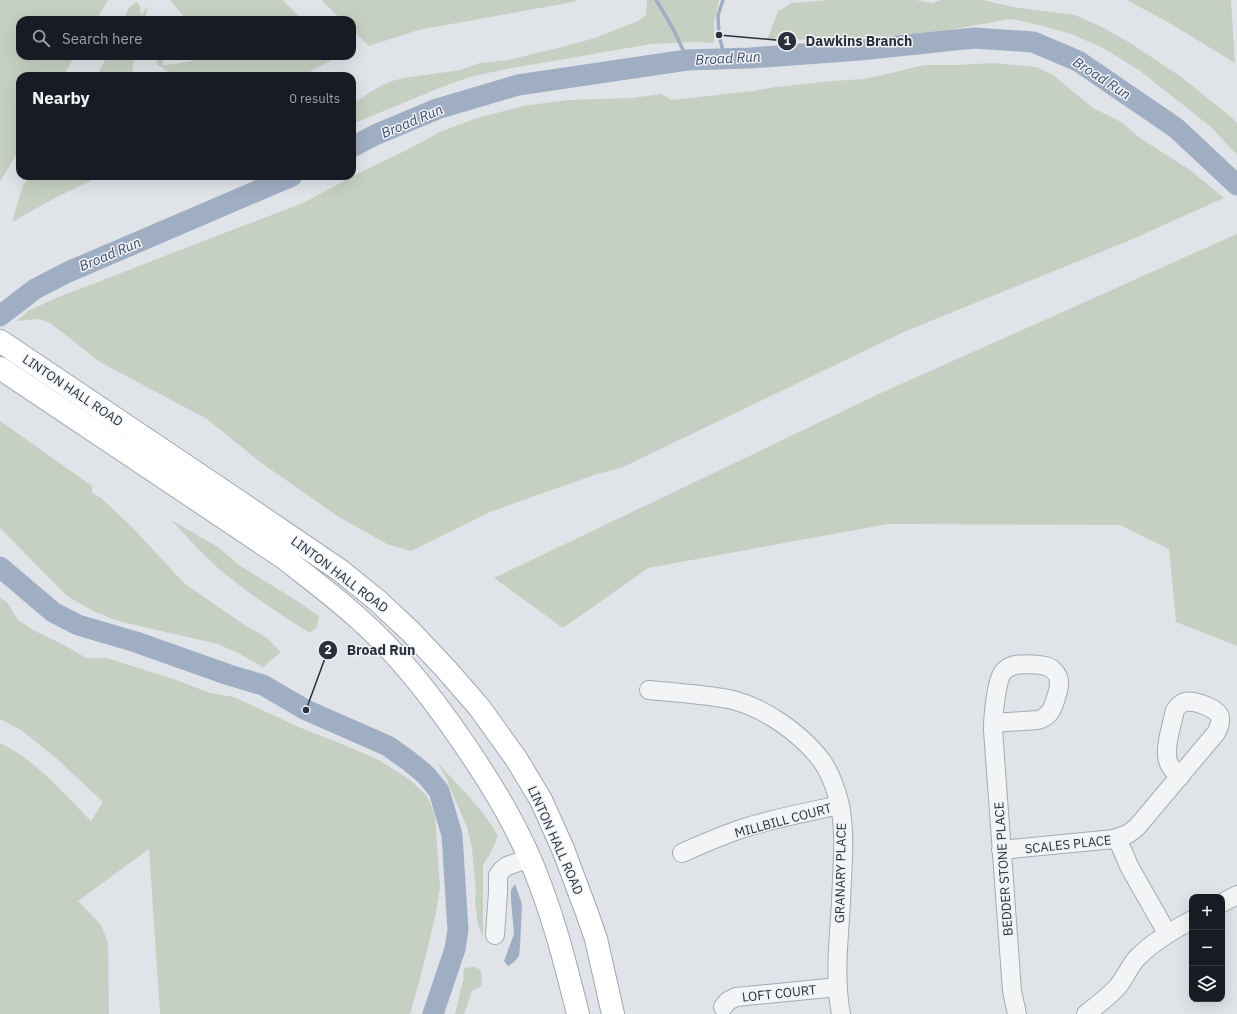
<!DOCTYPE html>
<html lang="en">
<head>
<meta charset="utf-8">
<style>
  :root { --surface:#171b24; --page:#20242c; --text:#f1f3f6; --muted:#9ea1a6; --line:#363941 }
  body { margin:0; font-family:"IBM Plex Sans",sans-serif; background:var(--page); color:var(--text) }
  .controls { position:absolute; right:12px; bottom:12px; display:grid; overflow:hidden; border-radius:8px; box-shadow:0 4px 16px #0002 }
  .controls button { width:36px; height:36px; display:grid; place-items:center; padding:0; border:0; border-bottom:1px solid var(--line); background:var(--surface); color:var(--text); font:20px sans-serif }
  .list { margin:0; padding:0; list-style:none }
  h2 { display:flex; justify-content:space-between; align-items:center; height:52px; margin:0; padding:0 16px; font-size:17px }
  h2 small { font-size:13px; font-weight:400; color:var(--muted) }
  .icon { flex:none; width:22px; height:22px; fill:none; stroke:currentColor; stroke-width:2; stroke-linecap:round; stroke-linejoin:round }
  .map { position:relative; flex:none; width:1237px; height:1014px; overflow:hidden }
  .search { position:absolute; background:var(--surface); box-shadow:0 4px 16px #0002; left:16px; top:16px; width:340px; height:44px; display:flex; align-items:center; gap:10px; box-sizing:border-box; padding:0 14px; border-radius:12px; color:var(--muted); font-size:15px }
  .panel { position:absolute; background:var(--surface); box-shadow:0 4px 16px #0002; left:16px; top:72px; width:340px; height:108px; border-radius:12px }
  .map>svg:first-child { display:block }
  .green { fill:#c5d0c3 }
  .water { fill:#a0aec3 }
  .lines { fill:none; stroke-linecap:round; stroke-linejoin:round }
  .stream { stroke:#a0aec3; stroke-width:3.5 }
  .river { stroke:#a0aec3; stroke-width:21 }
  .minor-casing { stroke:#a6aab1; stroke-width:20 }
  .major-casing { stroke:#a1a7b2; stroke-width:24 }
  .minor { stroke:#f3f4f6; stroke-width:18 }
  .major { stroke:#fff; stroke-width:22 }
  .labels { text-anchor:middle; stroke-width:3; stroke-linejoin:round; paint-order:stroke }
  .street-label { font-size:13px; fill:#2b303d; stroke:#f0f2f5 }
  .water-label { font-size:14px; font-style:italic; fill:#3a4c6c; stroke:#f0f2f5 }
  .leader { fill:none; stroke:#2b303d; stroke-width:1.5 }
  .callout-dot { fill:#2b303d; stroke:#f0f2f5; stroke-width:1.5 }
  .mark-label { font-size:12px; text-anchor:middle; font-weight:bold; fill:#fff }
  .callout-label { font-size:14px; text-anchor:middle; font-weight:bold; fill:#2b303d; stroke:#f0f2f5; stroke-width:3; stroke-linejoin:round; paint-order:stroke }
</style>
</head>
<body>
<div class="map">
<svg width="1237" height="1014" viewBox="0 0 1237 1014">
  <rect width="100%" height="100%" fill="#e0e3e8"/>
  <path class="green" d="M0 0H108L96 20H20V56H75L63 76H20V148L0 182Z
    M170 0H283L302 20H187Z
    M321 0H576L573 2 418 30 369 46 352 30V20H342Z
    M647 0H719L714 22V43L699 42 651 44 507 69 473 76 447 85 352 124V104L380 86 392 81 404 78 460 70 480 63 508 60 562 47 595 38 638 21 646 15Z
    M830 0H915L932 3 941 0H983L1013 7 1075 15 1100 26 1127 41 1180 76 1232 118 1237 123V155L1211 127 1139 70 1101 47 1071 34 1043 26 1011 19 926 34 828 39 767 40 778 11 784 8 791 3Z
    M1127 0H1231L1235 63 1171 24Z
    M136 2 140 5 141 15 148 6 145 20H123L129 8Z
    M107 56H136L133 63 132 76H97Z
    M158 56H164L162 65 176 64 192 61 194 56H332L330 61 302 76H170V73L156 64Z
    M993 63 1037 67 1053 75 1093 108 1121 122 1140 138 1190 170 1224 198 1128 241 906 331 621 468 597 474 490 512 411 551 387 544 339 517 260 462 207 419 100 362 50 323 39 319 17 321 28 311 56 298 93 284 198 243 301 204 365 170 409 149 440 132 477 118 523 106 568 100 632 98 661 94 672 100 753 91 776 87 832 81 864 79 883 75 924 65H958Z
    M30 176H100L57 197 12 222 23 185Z
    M1237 234V646L1176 622 1169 549 1120 525 888 524 648 568 563 628 494 578 883 392Z
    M0 421 92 486V493L101 498 131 526 185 584 246 626 266 637 281 652 262 668 258 664 240 654 218 644 118 621 93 611 67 596 0 528Z
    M171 520 218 547 239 565 297 601 319 616 317 627 310 633C279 614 248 593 220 570 203 554 187 537 171 520Z
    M0 598 7 602 18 620 33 630 64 645 86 658H107L176 680 210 693 234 697 301 728 344 745 379 760 410 780 427 796 435 815 440 887 436 913 422 971 410 1014H160L149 849 78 901 100 924 108 942 109 1014H0V743C36 760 63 793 91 821L103 802 56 758 21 730 0 719Z
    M438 763C459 787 483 808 498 836L491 852 483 865V936L478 925 475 902 476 890 472 849 467 827 446 778Z
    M474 967 481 970 482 986 472 991 464 1014H455L463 981 464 968Z"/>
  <path class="water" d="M515 884 522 904 520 947 519 956 514 962 508 966 504 961 514 934 511 900V890Z"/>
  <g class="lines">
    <path class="stream" d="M656 0C668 19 679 38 687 60
      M723 0 718 15 719 35 725 59"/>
    <path class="river" d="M352 147 375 135 437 109 518 85 687 60 750 58 860 50 974 38 1033 42 1078 61 1176 128 1237 185
      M0 316 35 289 68 272 292 176
      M0 567 53 612 78 625 136 642 229 675 263 685 306 710 388 746 409 761 426 775 439 791 452 835 458 930 455 949 433 1014"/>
    <defs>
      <path id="minor" d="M649 690C677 693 705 694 733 700 764 708 797 731 818 756 829 769 836 789 840 805 846 837 842 870 841 902 839 939 834 977 841 1014
        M993 723 1038 720C1048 717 1052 711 1055 701 1057 694 1061 685 1058 677 1056 672 1051 667 1045 666 1040 664 1021 664 1015 665 1011 666 1007 668 1004 671 996 679 993 718 993 730L1012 991 1017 1014
        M1117 838 1130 868 1167 933
        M1001 850 1114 839 1128 834 1137 827 1216 733C1218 729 1221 723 1220 718 1219 708 1193 700 1185 702 1180 703 1178 707 1175 710 1172 726 1161 754 1171 767 1173 771 1177 774 1180 777
        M682 853C702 844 723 835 744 828 775 818 808 812 840 805
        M1222 903 1237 895
        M495 935 498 892V875L502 870 507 866 530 858
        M723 1007 728 1001 736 997 838 987
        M1086 1014C1095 1007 1113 993 1119 985 1126 976 1130 965 1138 957 1154 941 1173 930 1192 920"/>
      <path id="major" d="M0 341 241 503 341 571 378 601 411 632 445 668 479 707 517 760 541 800 563 849 587 913 596 939 613 1014
        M0 368 284 558C309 578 335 597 359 619 399 654 432 697 462 741 493 786 521 832 540 884 556 926 567 970 578 1014"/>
    </defs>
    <use href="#minor" class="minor-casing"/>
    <use href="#major" class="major-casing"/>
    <use href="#minor" class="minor"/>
    <use href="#major" class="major"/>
  </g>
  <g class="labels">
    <g class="street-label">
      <text transform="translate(73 390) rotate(34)" y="5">LINTON HALL ROAD</text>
      <text transform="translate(340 574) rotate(37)" y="5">LINTON HALL ROAD</text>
      <text transform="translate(783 820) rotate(-15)" y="5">MILLBILL COURT</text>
      <text transform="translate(556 840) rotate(66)" y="5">LINTON HALL ROAD</text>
      <text transform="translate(1068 844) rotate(-6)" y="5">SCALES PLACE</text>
      <text transform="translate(1003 869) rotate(-94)" y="5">BEDDER STONE PLACE</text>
      <text transform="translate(840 873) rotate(-89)" y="5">GRANARY PLACE</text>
      <text transform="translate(779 993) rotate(-6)" y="5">LOFT COURT</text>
    </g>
    <g class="water-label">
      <text transform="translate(728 58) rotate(-3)" y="5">Broad Run</text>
      <text transform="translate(1102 78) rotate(33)" y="5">Broad Run</text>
      <text transform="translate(412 121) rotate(-23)" y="5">Broad Run</text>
      <text transform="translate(110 254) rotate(-23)" y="5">Broad Run</text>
    </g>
  </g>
  <path class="leader" d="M719 35L787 41M306 710L328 650"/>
  <g class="callout-dot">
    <circle cx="719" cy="35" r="4"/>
    <circle cx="306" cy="710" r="4"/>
    <circle cx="787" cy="41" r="10"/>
    <circle cx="328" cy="650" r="10"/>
  </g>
  <g class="mark-label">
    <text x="787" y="45">1</text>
    <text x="328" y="654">2</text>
  </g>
  <g class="callout-label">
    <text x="859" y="46">Dawkins Branch</text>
    <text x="381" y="655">Broad Run</text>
  </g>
</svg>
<div class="controls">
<button>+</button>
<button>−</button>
<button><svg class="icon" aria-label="layers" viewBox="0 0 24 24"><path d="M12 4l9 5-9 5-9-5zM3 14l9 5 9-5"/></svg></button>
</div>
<div class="search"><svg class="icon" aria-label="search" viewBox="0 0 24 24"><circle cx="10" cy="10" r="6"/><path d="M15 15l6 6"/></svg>Search here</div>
<section class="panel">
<h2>Nearby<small>0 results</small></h2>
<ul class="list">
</ul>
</section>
</div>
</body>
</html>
